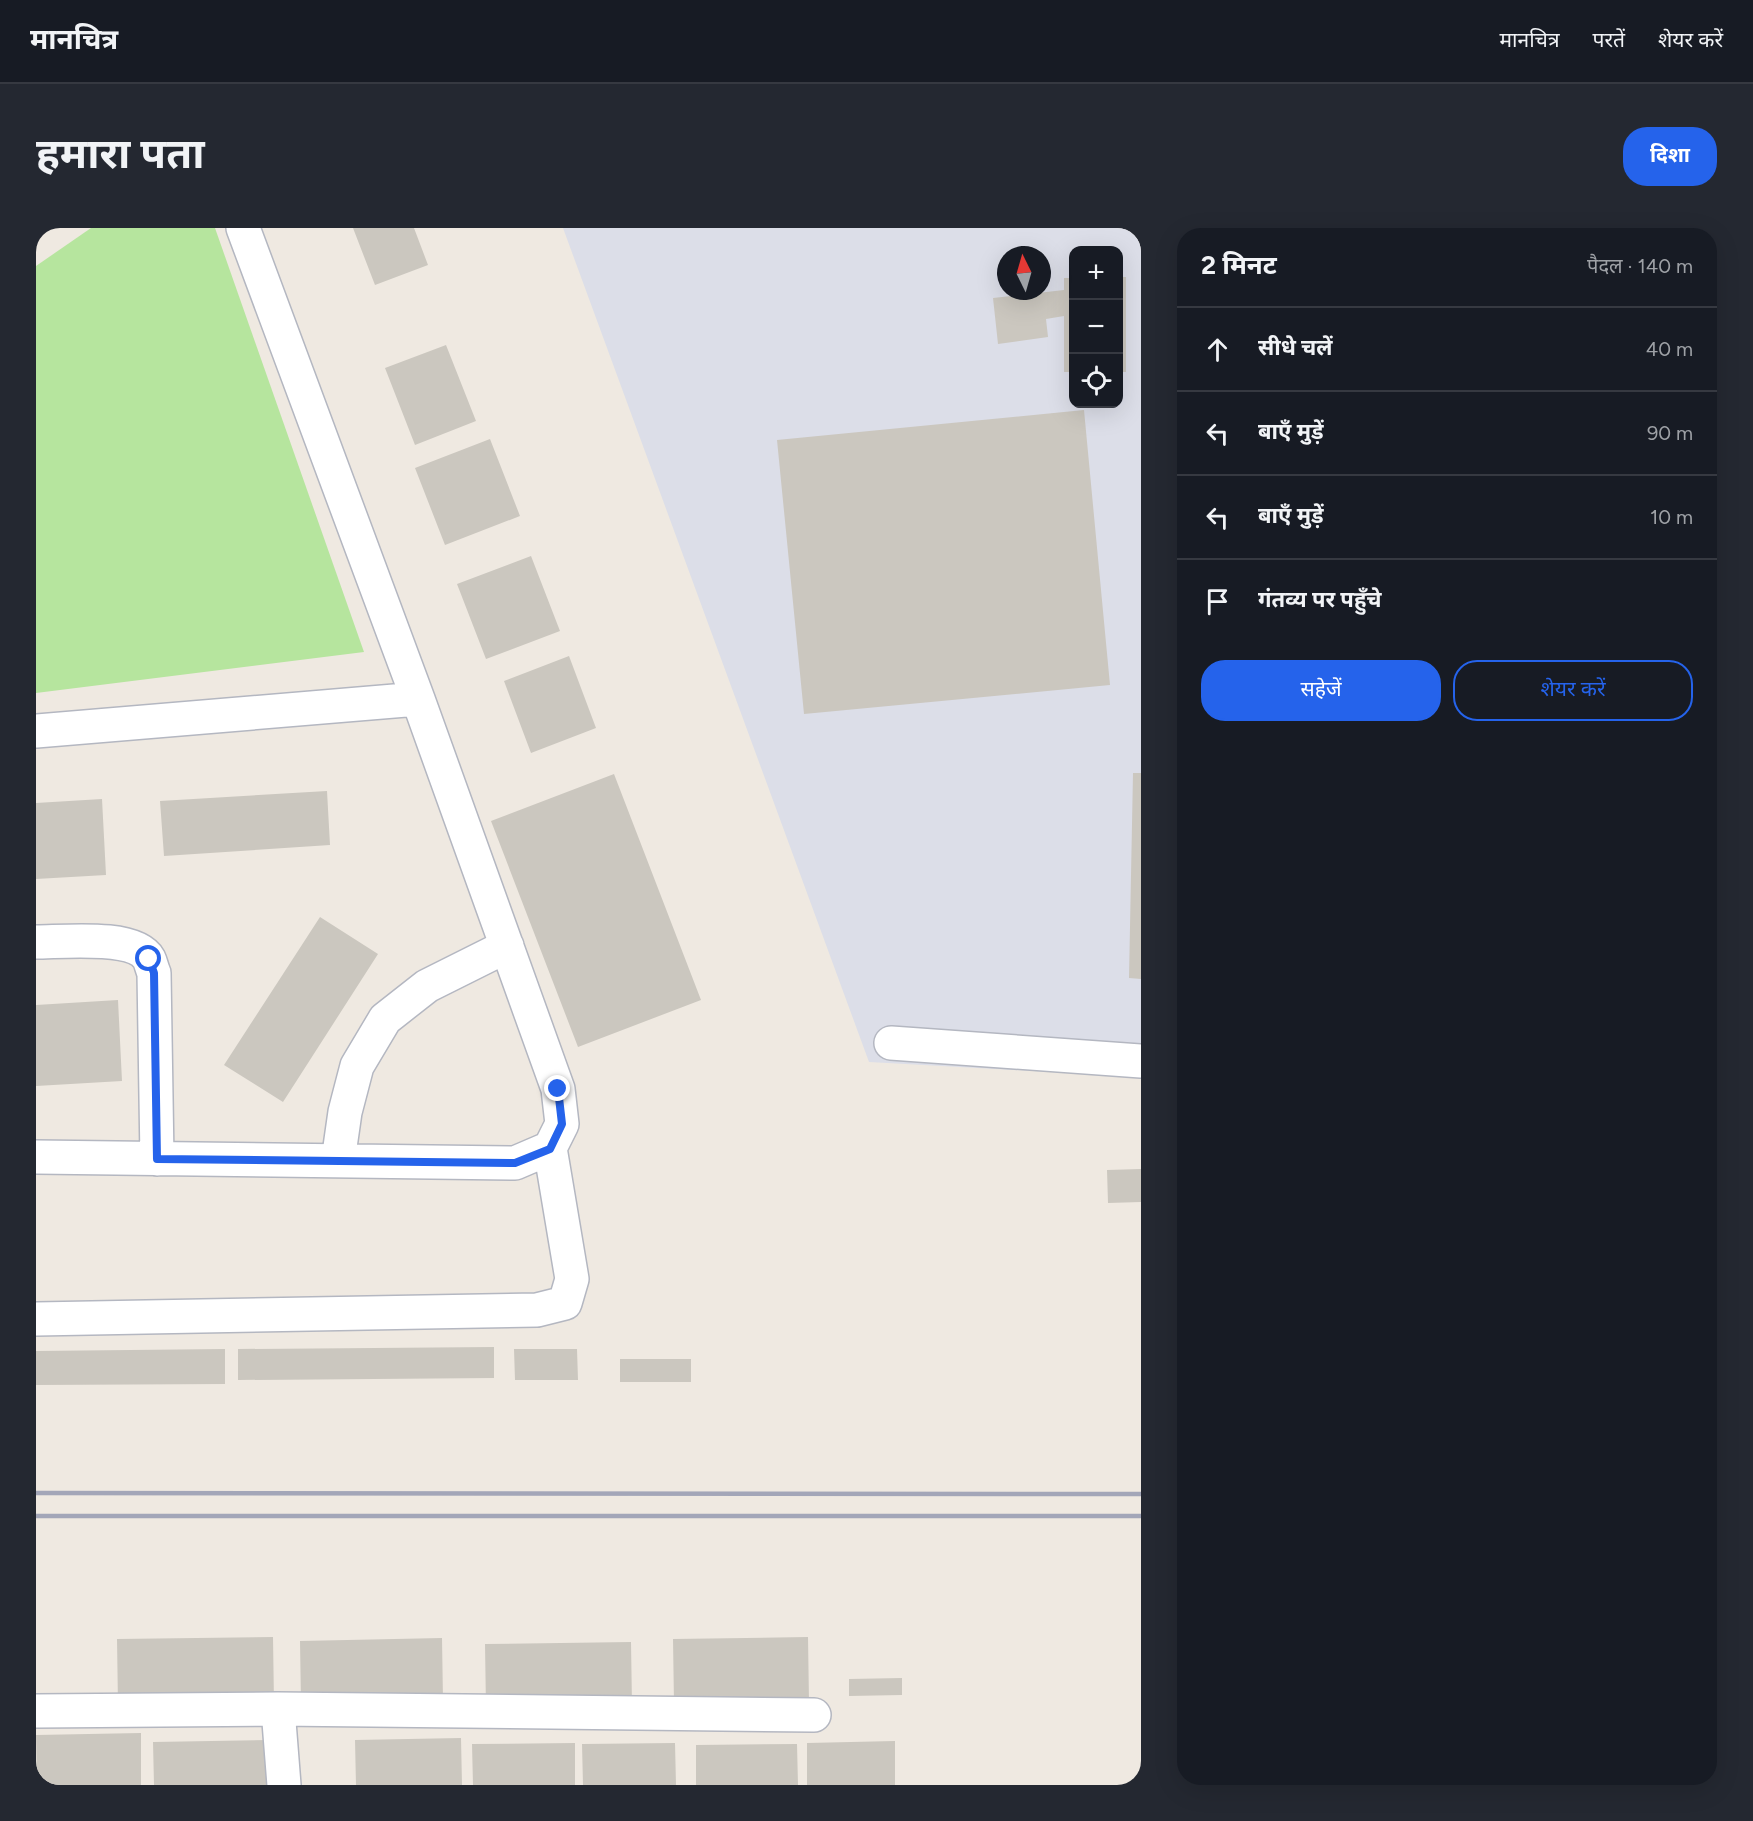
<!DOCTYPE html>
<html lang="hi">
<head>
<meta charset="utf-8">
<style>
  :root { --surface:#171b24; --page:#242831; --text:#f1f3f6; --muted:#9ea1a6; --line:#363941; --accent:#2563eb }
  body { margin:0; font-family:Figtree,"Noto Sans Devanagari",sans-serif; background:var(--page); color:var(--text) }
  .controls { position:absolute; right:18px; top:18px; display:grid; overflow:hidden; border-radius:12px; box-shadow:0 6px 24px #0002 }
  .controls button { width:54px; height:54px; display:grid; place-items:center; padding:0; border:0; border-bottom:2px solid var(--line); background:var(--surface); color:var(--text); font:30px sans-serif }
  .compass { position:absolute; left:961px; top:18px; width:54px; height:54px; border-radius:50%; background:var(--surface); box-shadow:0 6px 24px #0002; rotate:355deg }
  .stop { position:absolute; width:18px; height:18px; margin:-14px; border:4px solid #2563eb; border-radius:50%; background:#fff }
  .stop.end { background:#2563eb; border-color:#fff; box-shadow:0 2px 6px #0008 }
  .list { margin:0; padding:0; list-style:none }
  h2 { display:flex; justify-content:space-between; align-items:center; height:78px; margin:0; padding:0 24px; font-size:26px }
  h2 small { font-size:20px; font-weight:400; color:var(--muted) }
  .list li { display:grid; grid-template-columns:39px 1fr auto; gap:18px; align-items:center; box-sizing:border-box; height:84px; padding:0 24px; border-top:2px solid var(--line) }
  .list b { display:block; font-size:22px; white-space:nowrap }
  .list em { font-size:20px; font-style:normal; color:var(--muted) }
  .actions { display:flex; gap:12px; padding:18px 24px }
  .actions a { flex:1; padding:14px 0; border:2px solid var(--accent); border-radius:24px; text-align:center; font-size:21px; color:var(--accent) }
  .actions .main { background:var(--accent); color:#fff }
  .icon { flex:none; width:33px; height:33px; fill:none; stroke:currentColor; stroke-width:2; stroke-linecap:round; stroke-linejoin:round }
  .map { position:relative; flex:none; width:1105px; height:1557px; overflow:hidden; border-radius:24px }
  header { display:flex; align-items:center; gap:36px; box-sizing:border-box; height:84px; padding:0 30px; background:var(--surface); border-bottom:2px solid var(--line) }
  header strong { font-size:28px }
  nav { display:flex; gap:33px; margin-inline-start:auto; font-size:21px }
  .intro { display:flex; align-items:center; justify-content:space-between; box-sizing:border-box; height:144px; padding:0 36px }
  h1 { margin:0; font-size:42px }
  .button { padding:15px 27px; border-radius:24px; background:var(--accent); color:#fff; font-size:21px; font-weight:700 }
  main { display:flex; gap:36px; padding:0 36px }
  aside { flex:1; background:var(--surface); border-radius:24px; box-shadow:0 6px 24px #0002 }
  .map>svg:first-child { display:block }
  .airport { fill:#dcdee8; fill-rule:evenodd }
  .green { fill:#b6e59e }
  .building { fill:#cbc7bf }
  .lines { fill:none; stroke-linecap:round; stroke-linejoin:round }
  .minor-casing { stroke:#b4b7c1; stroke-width:36 }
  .minor { stroke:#fff; stroke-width:33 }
  .rail { stroke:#a3a6b8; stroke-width:4.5 }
  .route { stroke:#2563eb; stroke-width:8 }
</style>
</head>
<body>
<header>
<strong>मानचित्र</strong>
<nav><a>मानचित्र</a><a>परतें</a><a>शेयर करें</a></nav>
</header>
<div class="intro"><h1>हमारा पता</h1><a class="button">दिशा</a></div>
<main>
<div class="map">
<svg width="1105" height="1557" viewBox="0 0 1105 1557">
  <rect width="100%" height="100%" fill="#efe9e1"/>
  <path class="airport" d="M527 0H1105V849L833 834ZM1038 22H1082V176H1038ZM970 27H1006V63H970Z"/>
  <path class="green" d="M55 0H179L328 424 0 465V38Z"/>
  <path class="building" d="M317 0H378L392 37 339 57Z
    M1082 49H1090V144H1082Z
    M1028 50H1038V144H1028V88L1010 91 1012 109 962 116 957 70 1028 62Z
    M410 117 440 193 379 217 349 140Z
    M1048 182 1074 457 768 486 741 212Z
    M454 211 484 288 409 317 379 240Z
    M495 328 524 403 450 431 421 356Z
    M533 428 560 500 495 525 468 453Z
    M1097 545H1105V751L1093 750Z
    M578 546 665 772 542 819 455 593Z
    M291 563 294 617 128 628 124 573Z
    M66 571 70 647 0 651V575Z
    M284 689 342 726 247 874 188 837Z
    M82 772 86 853 0 858V777Z
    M1105 941V974L1072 975 1071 942Z
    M458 1119V1150L202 1152V1121Z
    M189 1121V1156L0 1157V1123Z
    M478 1121H541L542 1152H479Z
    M584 1131H655V1154H584Z
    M237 1409 238 1476 82 1478 81 1411Z
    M772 1409 773 1474 638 1476 637 1411Z
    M406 1410 407 1473 265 1475 264 1413Z
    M595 1414 596 1478 450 1480 449 1416Z
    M866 1450V1467L813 1468V1451Z
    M105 1505V1557H1L0 1507Z
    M425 1510 426 1557H320L319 1512Z
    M232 1512V1557H118L117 1514Z
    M859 1513V1557H771V1515Z
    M539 1515V1557H437L436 1516Z
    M639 1515 640 1557H547L546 1516Z
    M761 1516 762 1557H660V1517Z"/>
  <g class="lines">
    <defs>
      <path id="minor" d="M0 503 382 471
        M0 714C27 714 99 706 113 731 115 735 116 741 118 745L121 931
        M855 815 1105 833
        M0 929 479 935 514 920 526 896 522 861 382 471 207 0
        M302 933 309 884 321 838 349 791 391 758 471 718
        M0 1091 501 1082 529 1075 536 1051 514 920
        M242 1481 778 1487
        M0 1483 242 1481 248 1557"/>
    </defs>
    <use href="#minor" class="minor-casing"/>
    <use href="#minor" class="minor"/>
    <path class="rail" d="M0 1265 1105 1266
      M0 1288H1105"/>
  </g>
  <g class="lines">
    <path class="route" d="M113 731 118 745 121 931 479 935 514 921 526 896 522 861"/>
  </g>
</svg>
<div class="controls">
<button>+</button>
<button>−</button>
<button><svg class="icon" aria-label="locate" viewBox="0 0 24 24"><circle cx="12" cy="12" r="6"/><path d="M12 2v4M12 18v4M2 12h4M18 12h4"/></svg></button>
</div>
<svg class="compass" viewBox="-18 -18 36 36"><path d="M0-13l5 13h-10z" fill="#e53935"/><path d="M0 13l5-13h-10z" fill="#9ea1a6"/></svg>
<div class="stop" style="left:113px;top:731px"></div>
<div class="stop end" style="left:522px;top:861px"></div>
</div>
<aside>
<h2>2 मिनट<small>पैदल · 140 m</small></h2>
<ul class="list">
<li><svg class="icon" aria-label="ahead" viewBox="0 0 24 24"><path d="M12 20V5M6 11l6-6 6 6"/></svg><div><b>सीधे चलें</b></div><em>40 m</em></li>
<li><svg class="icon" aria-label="left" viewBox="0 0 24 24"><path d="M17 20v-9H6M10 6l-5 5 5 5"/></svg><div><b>बाएँ मुड़ें</b></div><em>90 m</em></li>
<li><svg class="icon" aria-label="left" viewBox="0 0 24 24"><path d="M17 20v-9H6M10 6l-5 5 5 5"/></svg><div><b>बाएँ मुड़ें</b></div><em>10 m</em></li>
<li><svg class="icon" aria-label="arrive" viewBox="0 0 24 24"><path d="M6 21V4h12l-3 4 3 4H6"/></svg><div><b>गंतव्य पर पहुँचे</b></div></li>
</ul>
<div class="actions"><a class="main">सहेजें</a><a>शेयर करें</a></div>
</aside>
</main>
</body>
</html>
